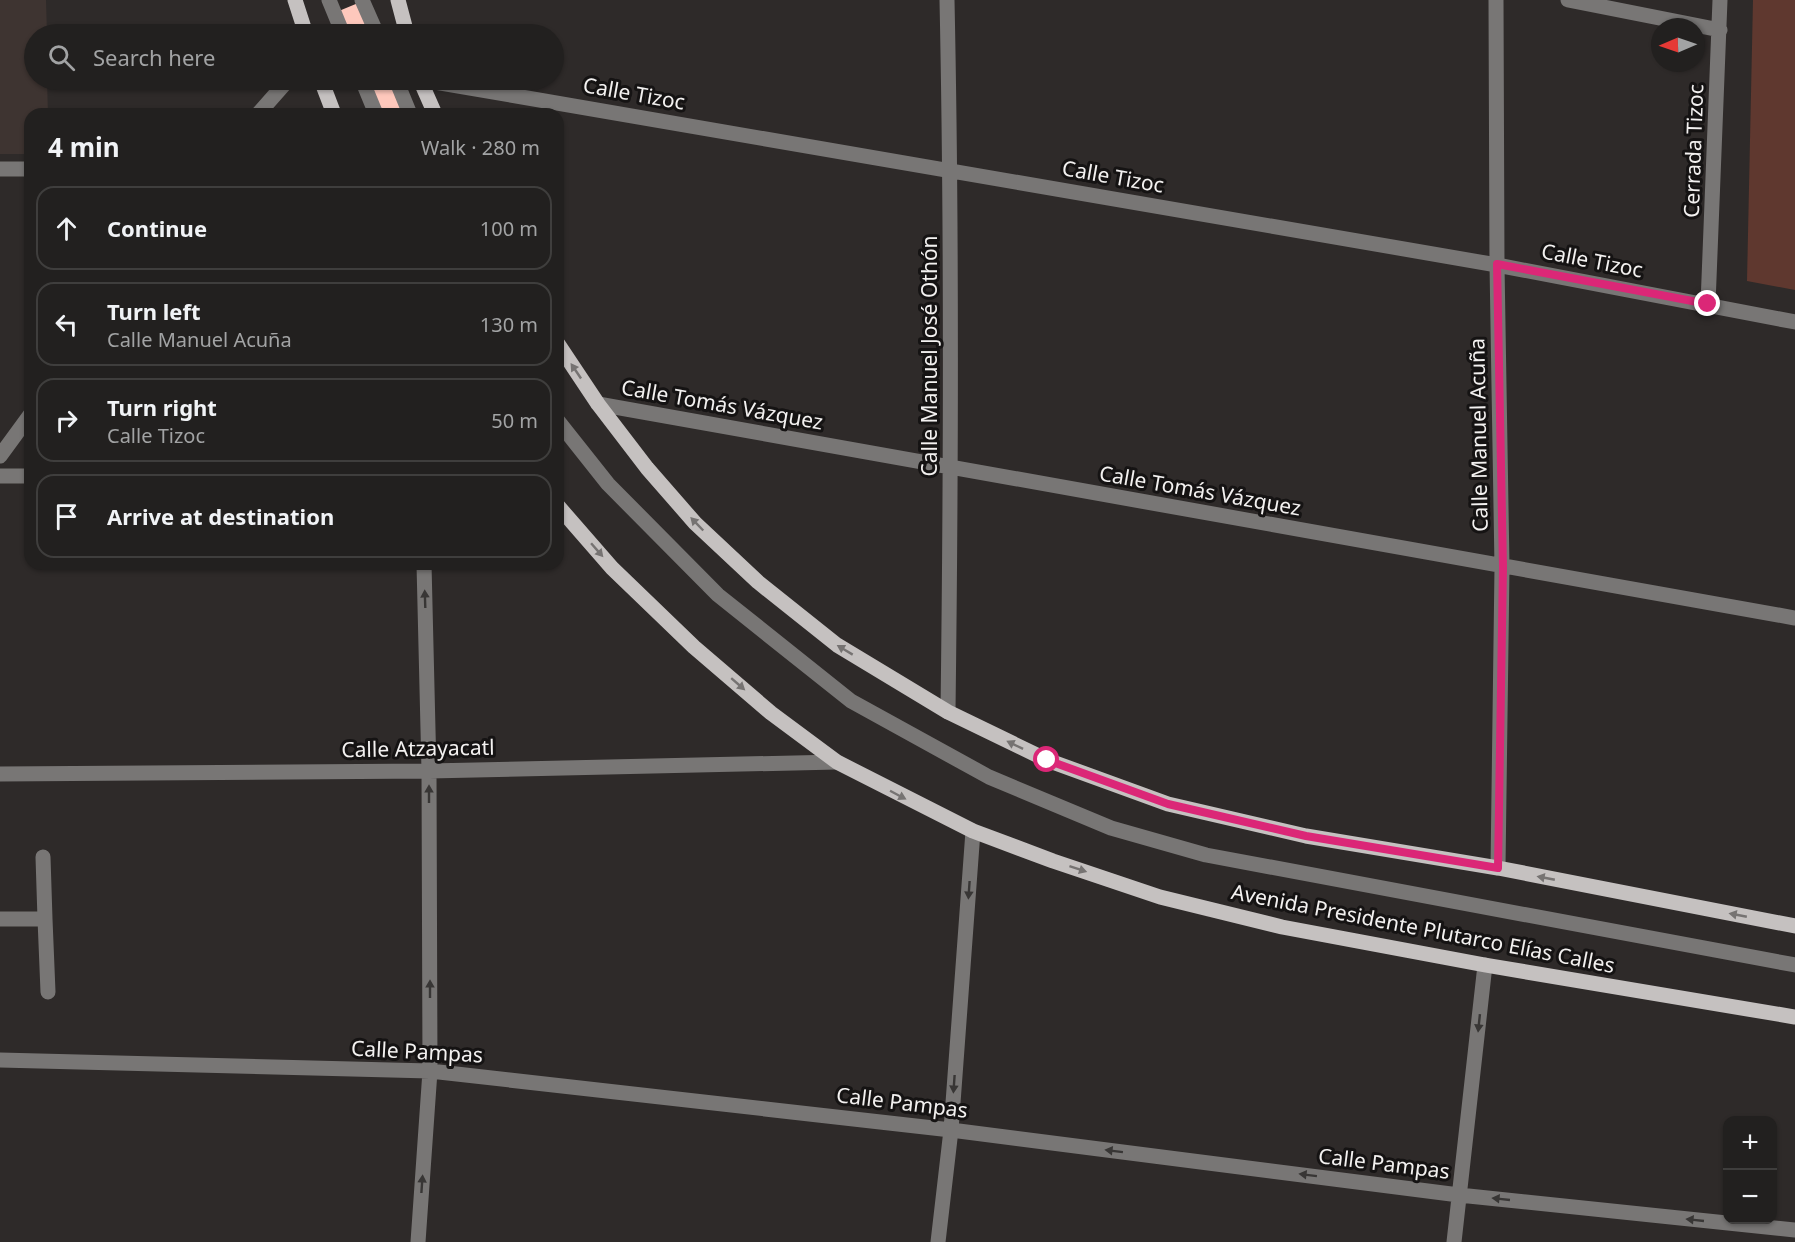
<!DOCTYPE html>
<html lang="en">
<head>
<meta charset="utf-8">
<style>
  :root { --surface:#22201f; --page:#2e2d2c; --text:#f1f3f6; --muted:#a2a3a4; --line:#3f3e3d }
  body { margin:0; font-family:"Noto Sans",sans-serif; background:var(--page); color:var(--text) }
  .controls { position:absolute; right:18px; bottom:18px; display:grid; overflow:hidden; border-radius:12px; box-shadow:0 2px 4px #0004 }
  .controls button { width:54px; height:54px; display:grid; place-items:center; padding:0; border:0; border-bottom:2px solid var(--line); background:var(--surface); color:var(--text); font:30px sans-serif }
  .compass { position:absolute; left:1651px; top:18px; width:54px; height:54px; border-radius:50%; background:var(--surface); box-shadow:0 2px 4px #0004; rotate:268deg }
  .stop { position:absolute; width:18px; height:18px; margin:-14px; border:4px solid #db2777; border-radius:50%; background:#fff }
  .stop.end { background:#db2777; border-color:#fff; box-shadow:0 2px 6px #0008 }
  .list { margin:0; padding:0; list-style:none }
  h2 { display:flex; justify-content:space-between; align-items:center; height:78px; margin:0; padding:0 24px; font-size:26px }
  h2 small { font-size:20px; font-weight:400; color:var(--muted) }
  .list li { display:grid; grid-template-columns:39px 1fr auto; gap:18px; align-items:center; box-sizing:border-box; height:84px; margin:0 12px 12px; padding:0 12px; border:2px solid var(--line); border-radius:18px }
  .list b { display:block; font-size:22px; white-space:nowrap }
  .list p { margin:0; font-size:20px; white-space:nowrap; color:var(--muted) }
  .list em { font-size:20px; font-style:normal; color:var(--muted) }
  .icon { flex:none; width:33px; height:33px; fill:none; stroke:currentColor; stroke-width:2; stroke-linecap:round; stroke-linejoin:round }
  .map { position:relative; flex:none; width:1795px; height:1242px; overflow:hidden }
  .search { position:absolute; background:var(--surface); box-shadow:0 2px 4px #0004; left:24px; top:24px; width:540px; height:66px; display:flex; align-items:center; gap:15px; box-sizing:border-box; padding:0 21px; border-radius:33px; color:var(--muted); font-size:22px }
  .panel { position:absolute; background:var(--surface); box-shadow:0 2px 4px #0004; left:24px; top:108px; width:540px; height:462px; border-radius:18px }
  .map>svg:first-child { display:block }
  .built { fill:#3e3431 }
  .green { fill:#5f382f }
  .building { fill:#fec8bc }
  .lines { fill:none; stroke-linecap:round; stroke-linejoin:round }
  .minor { stroke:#787675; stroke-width:15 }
  .major { stroke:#c5c1c0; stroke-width:15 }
  .oneway { fill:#767372 }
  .oneway2 { fill:#383635 }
  .route { stroke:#db2777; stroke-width:8 }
  .labels { text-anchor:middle; stroke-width:6; stroke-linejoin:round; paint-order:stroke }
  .street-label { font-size:21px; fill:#f3f1f0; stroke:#151313 }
</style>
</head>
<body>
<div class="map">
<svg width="1795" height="1242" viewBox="0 0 1795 1242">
  <rect width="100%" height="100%" fill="#2e2a29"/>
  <path class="built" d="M0 0H46L47 34H34V80H47L48 114H30V154H0Z"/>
  <path class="green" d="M1753 0H1795V290L1747 281Z"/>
  <path class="building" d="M363 1 377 34H343L334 13Z
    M362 80H396L411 114H376Z"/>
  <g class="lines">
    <path class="minor" d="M329 0 343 34
      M362 0 377 34
      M947 0C952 237 951 475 948 712
      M1496 0 1497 265 1502 567 1498 868
      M1568 0 1720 30
      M362 80 376 114
      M396 80 410 114
      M423 80 1497 265 1795 322
      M258 114 288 80
      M0 169H30
      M1708 304 1720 0
      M598 404 1795 618
      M558 421 608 484 718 595 851 701 989 777 1111 828 1206 855 1795 965
      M0 456 30 415
      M0 476H30
      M0 774 429 771 837 762
      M0 919H45L43 857
      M45 919 48 992
      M0 1060 430 1071 951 1130 1459 1195 1795 1230
      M418 1242 430 1071 429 771 424 564
      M938 1242 951 1130 973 831
      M1454 1242 1485 965"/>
    <path class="major" d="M295 0 306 34
      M398 0 407 34
      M321 80 334 114
      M420 80 435 114
      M558 344 598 404 647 468 695 523 758 582 837 645 948 712 1047 760 1168 804 1306 836 1498 868 1795 926
      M558 506 612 568 694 647 771 713 837 762 973 831 1053 861 1160 897 1282 927 1485 965 1795 1017"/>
  </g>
  <defs><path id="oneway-solid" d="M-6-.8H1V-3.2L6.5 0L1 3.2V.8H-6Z" transform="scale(1.5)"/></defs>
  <g class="oneway">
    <use href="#oneway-solid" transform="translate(576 371) rotate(-124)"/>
    <use href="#oneway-solid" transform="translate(697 524) rotate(-134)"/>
    <use href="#oneway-solid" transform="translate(597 550) rotate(49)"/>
    <use href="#oneway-solid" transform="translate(845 650) rotate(-149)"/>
    <use href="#oneway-solid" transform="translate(738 684) rotate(41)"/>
    <use href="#oneway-solid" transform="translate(1015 745) rotate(-154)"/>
    <use href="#oneway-solid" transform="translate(898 795) rotate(28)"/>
    <use href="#oneway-solid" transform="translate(1078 869) rotate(18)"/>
    <use href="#oneway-solid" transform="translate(1546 878) rotate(-169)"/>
    <use href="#oneway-solid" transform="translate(1738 915) rotate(-169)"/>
  </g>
  <g class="oneway2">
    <use href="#oneway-solid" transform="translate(425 599) rotate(-92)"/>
    <use href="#oneway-solid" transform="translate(429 794) rotate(-90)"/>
    <use href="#oneway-solid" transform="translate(969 890) rotate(94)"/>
    <use href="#oneway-solid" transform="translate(430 989) rotate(-90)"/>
    <use href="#oneway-solid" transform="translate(1479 1023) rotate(96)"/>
    <use href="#oneway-solid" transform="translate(954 1084) rotate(94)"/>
    <use href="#oneway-solid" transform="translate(1114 1151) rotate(-173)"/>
    <use href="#oneway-solid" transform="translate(1308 1175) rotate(-173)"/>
    <use href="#oneway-solid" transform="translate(422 1184) rotate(-86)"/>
    <use href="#oneway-solid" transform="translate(1501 1199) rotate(-174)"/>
    <use href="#oneway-solid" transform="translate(1695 1220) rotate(-174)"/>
  </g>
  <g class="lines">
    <path class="route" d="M1047 760 1168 804 1306 836 1498 868 1503 567 1497 264 1708 304"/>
  </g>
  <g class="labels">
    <g class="street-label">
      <text transform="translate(634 94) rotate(10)" y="7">Calle Tizoc</text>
      <text transform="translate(1694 151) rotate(-88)" y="7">Cerrada Tizoc</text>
      <text transform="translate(1113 177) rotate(10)" y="7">Calle Tizoc</text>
      <text transform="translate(1592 261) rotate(11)" y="7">Calle Tizoc</text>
      <text transform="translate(930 356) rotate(-90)" y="7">Calle Manuel José Othón</text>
      <text transform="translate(722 405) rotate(10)" y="7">Calle Tomás Vázquez</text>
      <text transform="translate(1479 435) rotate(-91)" y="7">Calle Manuel Acuña</text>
      <text transform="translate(1200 491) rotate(10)" y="7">Calle Tomás Vázquez</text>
      <text transform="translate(418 749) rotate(-1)" y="7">Calle Atzayacatl</text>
      <text transform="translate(1423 929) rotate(11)" y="7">Avenida Presidente Plutarco Elías Calles</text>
      <text transform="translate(417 1052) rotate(3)" y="7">Calle Pampas</text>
      <text transform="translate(902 1103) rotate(7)" y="7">Calle Pampas</text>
      <text transform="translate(1384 1164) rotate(7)" y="7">Calle Pampas</text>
    </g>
  </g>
</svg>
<div class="controls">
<button>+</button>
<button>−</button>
</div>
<svg class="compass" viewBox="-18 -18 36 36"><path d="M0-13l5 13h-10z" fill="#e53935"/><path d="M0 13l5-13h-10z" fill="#a2a3a4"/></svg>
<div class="stop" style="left:1047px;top:760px"></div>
<div class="stop end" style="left:1708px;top:304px"></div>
<div class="search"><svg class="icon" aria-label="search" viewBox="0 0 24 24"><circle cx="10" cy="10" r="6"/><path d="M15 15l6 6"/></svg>Search here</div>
<section class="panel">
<h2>4 min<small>Walk · 280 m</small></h2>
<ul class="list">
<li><svg class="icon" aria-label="ahead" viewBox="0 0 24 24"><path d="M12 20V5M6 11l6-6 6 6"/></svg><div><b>Continue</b></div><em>100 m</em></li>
<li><svg class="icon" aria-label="left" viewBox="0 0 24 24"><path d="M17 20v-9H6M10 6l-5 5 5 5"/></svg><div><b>Turn left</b><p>Calle Manuel Acuña</p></div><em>130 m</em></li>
<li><svg class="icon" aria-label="right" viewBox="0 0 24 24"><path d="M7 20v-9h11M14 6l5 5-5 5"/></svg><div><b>Turn right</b><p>Calle Tizoc</p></div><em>50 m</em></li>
<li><svg class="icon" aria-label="arrive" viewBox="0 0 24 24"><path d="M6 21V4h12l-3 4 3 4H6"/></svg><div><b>Arrive at destination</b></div></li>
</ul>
</section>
</div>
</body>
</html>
